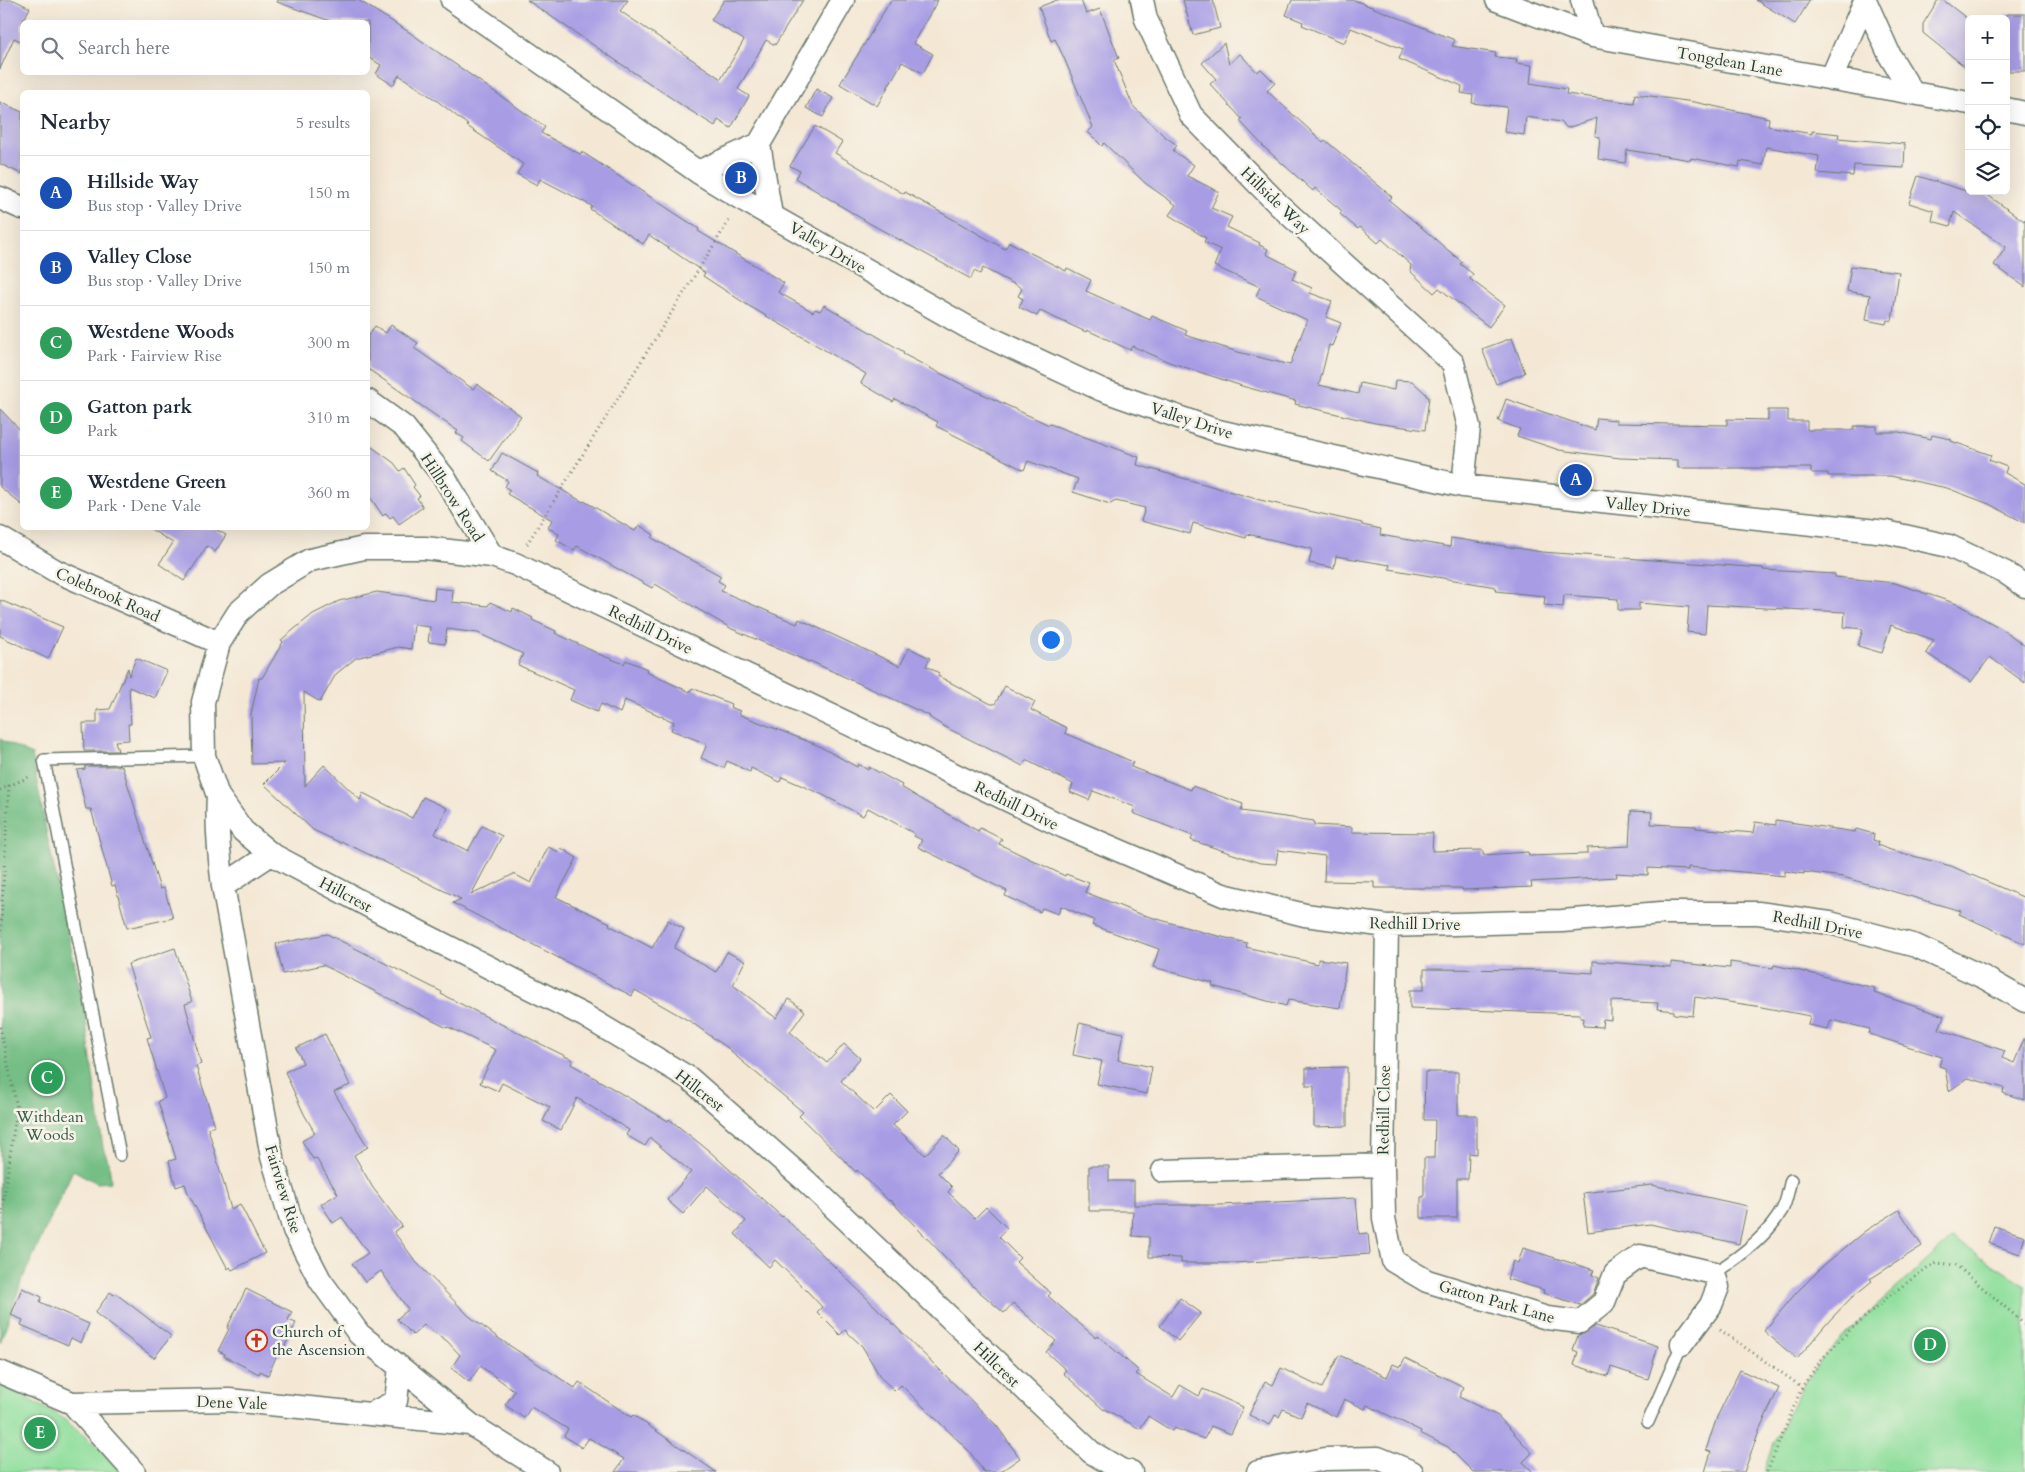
<!DOCTYPE html>
<html lang="en">
<head>
<meta charset="utf-8">
<style>
  :root { --surface:#fff; --page:#f6f6f7; --text:#1f2937; --muted:#747a83; --line:#e0e1e3; --accent:#c8321e }
  body { margin:0; font-family:Cardo,serif; background:var(--page); color:var(--text) }
  .controls { position:absolute; right:15px; top:15px; display:grid; overflow:hidden; border-radius:8px; box-shadow:0 5px 20px #0002 }
  .controls button { width:45px; height:45px; display:grid; place-items:center; padding:0; border:0; border-bottom:1px solid var(--line); background:var(--surface); color:var(--text); font:25px sans-serif }
  .you { position:absolute; left:1050px; top:639px; width:18px; height:18px; margin:-12px; border:4px solid #fff; border-radius:50%; background:#1a73e8; box-shadow:0 0 0 8px #1a73e833 }
  .badge { display:grid; place-items:center; width:32px; height:32px; border-radius:50%; background:var(--accent); color:#fff; font-size:16px; font-weight:700 }
  .pin { position:absolute; translate:-50% -50%; border:2px solid #fff; box-shadow:0 1px 5px #0006 }
  .list { margin:0; padding:0; list-style:none }
  h2 { display:flex; justify-content:space-between; align-items:center; height:65px; margin:0; padding:0 20px; font-size:21px }
  h2 small { font-size:16px; font-weight:400; color:var(--muted) }
  .list li { display:grid; grid-template-columns:32px 1fr auto; gap:15px; align-items:center; box-sizing:border-box; height:75px; padding:0 20px; border-top:1px solid var(--line) }
  .list b { display:block; font-size:19px; white-space:nowrap }
  .list p { margin:0; font-size:16px; white-space:nowrap; color:var(--muted) }
  .list em { font-size:16px; font-style:normal; color:var(--muted) }
  .icon { flex:none; width:28px; height:28px; fill:none; stroke:currentColor; stroke-width:2; stroke-linecap:round; stroke-linejoin:round }
  .map { position:relative; flex:none; width:2025px; height:1472px; overflow:hidden }
  .search { position:absolute; background:var(--surface); box-shadow:0 5px 20px #0002; left:20px; top:20px; width:350px; height:55px; display:flex; align-items:center; gap:12px; box-sizing:border-box; padding:0 18px; border-radius:8px; color:var(--muted); font-size:19px }
  .panel { position:absolute; background:var(--surface); box-shadow:0 5px 20px #0002; left:20px; top:90px; width:350px; height:440px; border-radius:8px }
  .map>svg:first-child { display:block }
  .green { fill:#91df9e; stroke:#588e69 }
  .forest { fill:#74be85; stroke:#4a7e5c }
  .building { fill:#a89de5 }
  .lines { fill:none; stroke-linecap:round; stroke-linejoin:round }
  .lane-casing { stroke:#6a796c; stroke-width:14 }
  .street-casing { stroke:#6a796c; stroke-width:25 }
  .path { stroke:#6a796c; stroke-width:3; stroke-dasharray:1 4; stroke-linecap:butt }
  .lane { stroke:#fff; stroke-width:11 }
  .street { stroke:#fff; stroke-width:22 }
  .labels { text-anchor:middle; stroke-width:5; stroke-linejoin:round; paint-order:stroke }
  .street-label { font-size:16px; fill:#1f3d34; stroke:#f7f3e8 }
  .park-label { font-size:16px; fill:#365d49; stroke:#f7f3e8 }
  .poi-label { font-size:16px; fill:#1f3d34; stroke:#f7f3e8; text-anchor:start }
</style>
</head>
<body>
<div class="map">
<svg width="2025" height="1472" viewBox="0 0 2025 1472">
  <rect width="100%" height="100%" fill="#f7f3e8"/>
  <filter id="ink" filterUnits="userSpaceOnUse"><feTurbulence type="fractalNoise" baseFrequency=".02" numOctaves="2"/><feDisplacementMap in="SourceGraphic" scale="10" xChannelSelector="R" yChannelSelector="G"/><feConvolveMatrix kernelMatrix="1 2 1 2 8 2 1 2 1" color-interpolation-filters="sRGB"/></filter>
  <filter id="wash" filterUnits="userSpaceOnUse"><feTurbulence type="fractalNoise" baseFrequency=".0096" numOctaves="4" result="noise"/><feDisplacementMap in="SourceGraphic" scale="20" xChannelSelector="R" yChannelSelector="G"/><feGaussianBlur stdDeviation="1.12" result="paint"/><feColorMatrix in="noise" values="0 0 0 0 0 0 0 0 0 0 0 0 0 0 0 0 0 1.4 0 .05"/><feComposite in="paint" operator="in"/></filter>
  <g filter="url(#wash)">
    <rect width="100%" height="100%" fill="#f4e8d5"/>
    <path class="green" d="M1952 1238 2025 1285V1472H1764L1771 1449 1802 1387 1821 1360 1849 1331Z
      M0 1384 61 1417 100 1449 120 1472H0Z"/>
    <path class="forest" d="M0 739 32 755 47 835 84 1008 103 1148 109 1163 111 1182 97 1183 73 1170 22 1280 0 1343Z"/>
    <g id="blocks">
      <path class="building" d="M0 0H14L30 8 22 22V42L14 38 0 69Z
        M278 0H358L409 32 545 127 541 133 580 154 582 152 699 229 698 231 784 283 778 292 813 312 815 309 820 311 824 305 904 352 903 354 957 382 1049 425 1050 424 1139 457 1137 465 1260 500 1362 523V525L1381 529 1380 535 1450 547 1451 538 1542 552 1763 568V570L1835 574V577L1895 583 1957 604 2004 630 2025 646V683L1990 657 1971 682 1926 653 1934 640 1891 625 1882 653 1858 646 1863 629 1844 627 1845 612 1707 605 1705 634 1687 632 1689 607 1639 603V610H1618V599L1564 595 1563 607 1544 605 1545 596 1495 591 1496 587 1389 569 1390 565 1336 556 1334 568 1309 563 1312 549 1247 534 1246 538 1193 523 1190 534 1141 521 1145 508 1116 501 1110 504 1073 492 1078 479 1028 461 1024 470 936 426 938 422 895 399 893 402 861 383 866 374 749 306 703 276 705 273 649 235 643 244 590 209 592 206 540 179 537 185 517 174 523 164 467 126 468 125 436 100 399 75 393 85 376 74 381 65 368 57V22H333L277 2Z
        M527 0H628L620 11 721 79 744 40 711 20 724 0H803L775 45 766 40 738 89 749 96 731 128 718 120 715 126 686 108Z
        M891 0H938L913 43 933 54 923 73 902 62 877 106 840 84Z
        M1057 0H1081L1086 14 1100 9 1119 58 1114 60 1133 106 1163 135 1177 145 1173 151 1194 165 1187 176 1219 192 1211 208 1232 217 1227 227 1260 243 1259 245 1268 249 1266 254 1297 270 1292 279 1312 288 1310 293 1332 301 1326 317 1341 323 1332 346 1329 345 1319 385 1358 394 1360 383 1394 390 1395 380 1412 381 1426 394V396L1429 397 1425 430 1375 423 1295 404 1296 401 1242 386 1169 362 1132 346 1130 350 1087 330 1086 332 1040 311 1037 316 1019 307 1023 299 1018 296 1022 289 1018 286 983 268 980 274 974 271 971 279 869 223 795 178 800 171 790 166 815 126 842 142 835 153 904 194 905 192 1005 249 1009 242 1066 271 1067 268 1091 280 1086 291 1150 320 1152 316 1187 331 1185 335 1238 352 1290 365 1307 320 1256 296 1260 287 1214 266 1221 250 1204 242 1206 238 1169 215 1176 205 1145 183 1104 143 1102 146 1088 132 1093 127 1064 58 1055 39 1051 41 1039 7Z
        M1183 0H1213L1220 28 1193 35Z
        M1292 0H1354L1455 40 1452 46 1496 53 1495 57 1517 59 1516 63 1532 65 1530 83 1567 89 1566 94 1634 103 1635 94 1694 102 1769 118 1768 126 1812 134V131L1839 134 1838 138 1905 144 1904 168 1854 165 1853 176 1817 173 1819 156 1766 147 1763 165 1740 161 1739 167 1691 158V160L1627 150 1625 163 1598 159 1600 137 1595 136 1597 118 1567 128 1561 122 1526 117 1524 135 1504 132 1507 107 1472 103 1473 95 1461 93 1462 86 1399 59 1403 49 1351 28 1344 43 1302 25 1303 22 1286 15Z
        M1756 0H1810L1795 24Z
        M1938 0H1943L1969 20V70L1923 33V24Z
        M2006 14H2025V71H2007Z
        M1224 43 1229 64 1240 54 1257 72 1261 69 1275 83 1267 91 1323 142 1325 140 1392 197 1389 200 1462 262 1460 264 1473 274 1470 279 1505 305 1489 327 1439 288 1434 293 1410 271 1411 265 1382 239 1378 243 1360 227 1358 229 1340 214 1342 211 1315 188 1313 191 1265 148 1240 121 1242 119 1210 84 1216 79 1202 63Z
        M816 89 833 98 823 117 806 108Z
        M0 102 22 112V174L0 164Z
        M1918 176 1979 195 1982 191 2024 221 2025 219V287L1994 265 2006 247 1954 212 1950 226 1932 221 1934 211 1909 203Z
        M1851 266 1899 272 1892 321 1887 320 1886 324 1866 320 1870 295 1847 291Z
        M391 325 418 343 414 348 473 389 477 384 521 416 489 461 462 441 464 438 456 433 458 431 368 369V336L375 326 386 333Z
        M1512 338 1525 373 1496 384 1482 349Z
        M1506 399 1595 430 1597 418 1616 420V423L1727 425V419L1768 420V410H1788V421H1807V430H1854V426H1877V432H1899L1931 439 1932 435 1951 439V441L1991 455 1989 460 2007 467 2005 473 2025 484V523L1989 504 1947 488 1890 476H1828V473H1811V468H1678V460L1620 458 1559 450 1517 436 1520 429 1498 421Z
        M0 409 22 432V505L0 487Z
        M368 444 394 463 400 471 404 468 415 485 413 487 420 496 417 498 423 507 399 524 393 516 390 518 386 513 383 516 368 494Z
        M502 453 538 473 537 476 583 502 584 501 635 531 639 525 654 535 652 538 721 576 718 581 725 585 721 591 797 624 799 619 900 666 909 648 930 658 926 666 939 673 938 676 991 704H995L1005 686 1035 702 1031 710 1067 728 1065 733 1133 762 1131 767 1191 790 1192 786 1243 804 1241 811 1314 821V825L1352 827V832L1433 833 1432 851 1483 850V855L1528 852 1529 856 1587 854V848L1629 846 1631 811 1652 812 1651 824 1696 826V828L1753 833 1755 822 1776 825V820L1855 832 1856 829 1874 834 1873 840 1879 842 1878 845 1887 849 1951 866 2025 898V944L1959 914 1961 911 1843 877 1804 872V874L1785 871V876L1688 867V870L1648 868V875L1616 873 1617 877 1531 882 1532 887 1462 890V888H1374V882L1324 881 1325 856 1278 850 1276 864 1260 863 1191 840 1193 836 1133 813 1135 807 1093 791 1089 800 1070 792 1073 784 1026 760 1023 766 945 727 929 717 930 716 810 661 809 662 732 629 655 584 652 588 577 546 574 550 556 540 559 534 548 528 552 520 507 494 510 490 505 487 508 481 492 471Z
        M149 528H219L217 530 226 535 215 552 207 546 184 581 159 564 173 543Z
        M435 588 453 590 452 602 488 606 490 602 512 612 513 608 533 618 532 620 556 631 555 633 601 655 624 664 626 660 647 669 646 672 670 683 690 692 692 688 731 704 730 707 740 711 738 714 817 745 857 767 858 764 868 770 869 767 902 785 901 787 926 802 978 831 980 828 1002 839 999 844 1065 876 1066 874 1089 883 1085 892 1137 913 1202 932 1247 943 1246 947 1318 964V959L1346 963 1340 1008 1288 1000 1286 1006 1212 986 1213 983 1153 967 1159 949 1092 925 1094 920 1061 906 1058 914 1042 908 1040 912 1005 896 1007 891 918 847 922 840 914 836 915 834 868 808 863 816 823 795 782 777 780 782 751 768 750 772 727 761 724 768 701 758 707 744 671 730 674 722 625 700 620 713 601 704 597 712 570 700 574 690 518 665 523 654 478 633 447 629 445 644 428 642 430 627 414 625 411 649 398 647 356 658 336 674 320 702 304 692 305 786 324 765 360 800 363 793 412 818 423 797 447 808 435 834 468 851 482 826 502 836 471 895 514 874 531 883 548 847 559 852 561 848 577 858 556 897 610 923 609 925 652 948 668 920 684 929 674 948 716 972 727 952 745 961 733 985 776 1018 789 999 805 1011 790 1032 827 1063 844 1044 860 1058 841 1081 874 1112 891 1095 907 1111 893 1125 925 1155 944 1135 959 1151 938 1173 952 1187 948 1192 975 1218 986 1207 1007 1228 999 1237 1020 1258 1016 1262 1051 1293 1048 1296 1095 1337 1097 1335 1139 1371 1136 1374 1173 1397 1180 1385 1199 1396 1203 1389 1243 1407 1231 1434 1211 1426 1204 1439 1174 1428 1172 1431 1148 1416 1140 1429 1105 1409 1104 1410 1063 1373 1066 1370 1046 1352 1056 1341 1013 1303 1004 1313 975 1288 890 1200 889 1201 857 1170 856 1172 799 1116 803 1112 731 1052 732 1051 691 1022 635 990 632 996 453 903 461 899 343 842 341 843 313 830 264 784 285 763 252 764 251 714 259 678H262L283 642 281 640 313 614 339 601 377 592 434 600Z
        M0 600 63 627 48 659 0 636Z
        M136 658 167 671 155 698 129 687 131 724H128L129 740 115 741 118 751H84L83 723H97V710L110 709 128 668 129 676Z
        M85 766H122L160 889 164 888 173 918 127 928 115 885 112 886 91 809H86L77 770 85 769Z
        M327 934 442 992 441 994 573 1060 571 1064 668 1121 669 1119 708 1150 782 1217 783 1216 996 1425 1020 1458 1000 1472H984L969 1451 901 1385 895 1391 881 1378 862 1346 845 1330 840 1335 817 1312 822 1307 808 1292 775 1260 769 1267 735 1234 746 1221 707 1186 683 1214 667 1200 691 1172 650 1138 645 1146 626 1135 629 1130 577 1098 561 1130 543 1121 550 1107 502 1083 498 1091 480 1083 496 1050 448 1027 447 1028 323 965 283 974 276 944Z
        M175 948 192 1002 185 1004 201 1064 196 1066 215 1126 208 1128 231 1209 240 1204 265 1253 232 1270 230 1267 228 1269 188 1193 185 1184 176 1187 169 1161 176 1159 158 1101 165 1098 147 1038 151 1037 128 964Z
        M1593 961 1671 967V962L1730 968V962L1773 968 1774 965 1875 988 1874 993 1944 1016 1939 1029 2005 1051 2002 1058 2014 1063 2024 1039H2025V1100L2003 1093 2004 1088 1968 1078 1949 1091 1945 1068 1939 1066 1942 1057 1869 1034 1870 1029 1831 1020 1828 1029 1808 1025 1810 1016 1756 1006 1695 997 1693 1016 1674 1014V1011L1657 1009 1658 1003 1611 1001V1020L1603 1019 1602 1027 1583 1026 1584 1018H1580V1014L1410 1008V990H1424V969L1550 970 1593 973Z
        M1079 1023 1123 1033 1118 1060 1152 1067 1147 1094 1097 1084 1102 1061 1073 1055Z
        M325 1034 350 1085 334 1092 368 1147 354 1155 373 1188 402 1226 394 1232 416 1262 469 1316 501 1340 575 1388 579 1382 631 1417 633 1415 716 1472H615L624 1459 589 1438 582 1448 564 1436 568 1429 531 1407 524 1418 505 1405 515 1391 480 1366 469 1382 451 1368 460 1355 447 1341 424 1325 413 1335 397 1319 408 1309 381 1271 365 1282 352 1264 368 1253 342 1217 333 1223 321 1204 338 1194 316 1158 313 1159 302 1141 315 1133 304 1114 285 1072 303 1063 296 1048Z
        M1347 1067V1126L1314 1127V1086H1306V1068Z
        M1425 1072H1458V1115H1477V1154L1469 1153 1468 1179H1457V1218H1421V1197H1424V1158H1434L1435 1120H1424Z
        M1089 1166H1109V1181H1134V1205H1220L1356 1198 1359 1234 1368 1233 1370 1254 1235 1263H1181V1258L1149 1257V1237L1132 1236 1133 1211H1089Z
        M1652 1185 1747 1206 1739 1244 1650 1224 1588 1232 1583 1193Z
        M1899 1210 1922 1246 1870 1279 1872 1281 1851 1298 1829 1321 1797 1359 1764 1331 1796 1293 1824 1265 1865 1231Z
        M1994 1226 2025 1236 2020 1254 1988 1243Z
        M1523 1248 1594 1270 1592 1275 1599 1278 1593 1294 1580 1305 1543 1293 1544 1290 1507 1279 1513 1261 1518 1263Z
        M22 1288 42 1297 40 1302 89 1324 81 1343 71 1338 68 1345 21 1325 23 1320 11 1315Z
        M246 1289 292 1312 288 1320 296 1323 280 1356 277 1355 268 1375 260 1371 259 1374 224 1356 225 1354 218 1351 229 1329 227 1328Z
        M110 1292 114 1295 115 1293 171 1336 154 1358 95 1313Z
        M1180 1298 1201 1313 1178 1341 1160 1326Z
        M1596 1326 1658 1346 1648 1379 1611 1367 1608 1376 1574 1365 1578 1352 1573 1350 1578 1335 1584 1334Z
        M1339 1355 1387 1377 1393 1364 1400 1367 1405 1358 1464 1387 1459 1397 1498 1416 1532 1453 1523 1462 1533 1472H1473L1448 1447 1420 1433 1421 1431 1367 1405 1365 1409 1344 1399 1336 1417 1307 1403 1301 1417 1283 1409 1279 1417 1275 1415 1270 1425 1249 1415 1265 1381 1273 1385 1281 1368 1322 1388Z
        M1740 1370 1779 1388 1760 1428 1744 1472H1705L1711 1452 1706 1450 1717 1417Z"/>
    </g>
  </g>
  <g filter="url(#ink)">
    <use href="#blocks" fill-opacity="0" stroke="#6a796c" stroke-width="1"/>
    <g class="lines">
      <defs>
        <path id="lane" d="M120 1155 44 760 204 756
          M1714 1273C1740 1257 1767 1237 1782 1210 1787 1201 1788 1190 1791 1180
          M1648 1422 1682 1344"/>
        <path id="street" d="M452 0 698 172 742 199 969 328 1102 390 1218 431 1463 486 1886 532 1949 546 2006 573 2025 586
          M1142 0 1146 19 1191 115 1279 205 1453 363 1469 427 1463 486
          M1497 0 1592 36 1969 103
          M1582 0 1592 36
          M1865 0 1890 56 1912 92
          M1831 79 1865 1
          M2006 109 2025 113
          M759 144 771 215
          M698 172 759 144 843 0
          M0 198 22 208
          M368 401 404 427 444 477 492 556
          M0 538 56 571 219 643
          M218 796C216 827 219 856 223 886L272 1157 294 1230 320 1280 359 1334 470 1424 547 1472
          M223 886 271 854
          M1383 1165 1384 1218 1393 1261 1427 1281 1547 1318 1580 1322 1604 1302 1615 1274 1640 1256 1714 1273 1718 1287 1711 1305 1682 1344
          M1163 1171 1383 1165 1387 926
          M0 1372 72 1403 229 1400 470 1424
          M72 1403 134 1472
          M373 1413 396 1401 400 1367
          M1131 1472 1121 1470 1091 1452 806 1181 689 1078 585 1016 382 913 271 854 243 831 218 796 204 756 203 702 219 643 238 613 269 585 310 560 364 548H425L492 556 515 564 1064 827 1223 895 1305 915 1387 926 1562 921 1661 913H1758L1830 923 1916 946 1985 978 2025 1001
          M1258 1472 1325 1459 1378 1458 1412 1472"/>
      </defs>
      <use href="#lane" class="lane-casing"/>
      <use href="#street" class="street-casing"/>
      <path class="path" d="M527 544 730 219
        M0 790 29 777
        M0 941 9 784
        M0 1027 17 1108 0 1225
        M1720 1330 1802 1387
        M1767 1472 1802 1387 1821 1360 1849 1331 1894 1292 1927 1268 1937 1263 1956 1265 2025 1324"/>
      <use href="#lane" class="lane"/>
      <use href="#street" class="street"/>
    </g>
  </g>
  <defs>
    <symbol id="church-ring" viewBox="-11 -11 22 22"><circle r="9.5" fill="#f7f3e8" stroke="#c8321e" stroke-width="1.5"/><path d="M-1.2-6h2.4v3.5h3.3v2.4h-3.3V6h-2.4V-.1h-3.3v-2.4h3.3Z" fill="#c8321e"/></symbol>
  </defs>
  <g fill-rule="evenodd">
    <use href="#church-ring" x="244" y="1328" width="25" height="25"/>
  </g>
  <g class="labels">
    <g class="street-label">
      <text transform="translate(1730 61) rotate(10)" y="6">Tongdean Lane</text>
      <text transform="translate(1276 200) rotate(44)" y="6">Hillside Way</text>
      <text transform="translate(828 247) rotate(30)" y="6">Valley Drive</text>
      <text transform="translate(1192 420) rotate(18)" y="6">Valley Drive</text>
      <text transform="translate(453 497) rotate(57)" y="6">Hillbrow Road</text>
      <text transform="translate(1648 506) rotate(6)" y="6">Valley Drive</text>
      <text transform="translate(108 594) rotate(24)" y="6">Colebrook Road</text>
      <text transform="translate(651 629) rotate(26)" y="6">Redhill Drive</text>
      <text transform="translate(1017 805) rotate(26)" y="6">Redhill Drive</text>
      <text transform="translate(346 894) rotate(28)" y="6">Hillcrest</text>
      <text transform="translate(1415 923) rotate(1)" y="6">Redhill Drive</text>
      <text transform="translate(1818 924) rotate(11)" y="6">Redhill Drive</text>
      <text transform="translate(700 1090) rotate(38)" y="6">Hillcrest</text>
      <text transform="translate(1383 1110) rotate(-89)" y="6">Redhill Close</text>
      <text transform="translate(284 1189) rotate(73)" y="6">Fairview Rise</text>
      <text transform="translate(1497 1301) rotate(16)" y="6">Gatton Park Lane</text>
      <text transform="translate(997 1364) rotate(44)" y="6">Hillcrest</text>
      <text transform="translate(232 1402) rotate(2)" y="6">Dene Vale</text>
    </g>
    <g class="park-label">
      <text x="50" y="1122">Withdean<tspan x="50" dy="18">Woods</tspan></text>
    </g>
    <g class="poi-label">
      <text x="272" y="1337">Church of<tspan x="272" dy="18">the Ascension</tspan></text>
    </g>
  </g>
</svg>
<div class="controls">
<button>+</button>
<button>−</button>
<button><svg class="icon" aria-label="locate" viewBox="0 0 24 24"><circle cx="12" cy="12" r="6"/><path d="M12 2v4M12 18v4M2 12h4M18 12h4"/></svg></button>
<button><svg class="icon" aria-label="layers" viewBox="0 0 24 24"><path d="M12 4l9 5-9 5-9-5zM3 14l9 5 9-5"/></svg></button>
</div>
<div class="you"></div>
<div class="pin badge" style="left:1576px;top:480px;background:#1a4fb4">A</div>
<div class="pin badge" style="left:741px;top:178px;background:#1a4fb4">B</div>
<div class="pin badge" style="left:47px;top:1078px;background:#2e9e5b">C</div>
<div class="pin badge" style="left:1930px;top:1345px;background:#2e9e5b">D</div>
<div class="pin badge" style="left:40px;top:1433px;background:#2e9e5b">E</div>
<div class="search"><svg class="icon" aria-label="search" viewBox="0 0 24 24"><circle cx="10" cy="10" r="6"/><path d="M15 15l6 6"/></svg>Search here</div>
<section class="panel">
<h2>Nearby<small>5 results</small></h2>
<ul class="list">
<li><span class="badge" style="background:#1a4fb4">A</span><div><b>Hillside Way</b><p>Bus stop · Valley Drive</p></div><em>150 m</em></li>
<li><span class="badge" style="background:#1a4fb4">B</span><div><b>Valley Close</b><p>Bus stop · Valley Drive</p></div><em>150 m</em></li>
<li><span class="badge" style="background:#2e9e5b">C</span><div><b>Westdene Woods</b><p>Park · Fairview Rise</p></div><em>300 m</em></li>
<li><span class="badge" style="background:#2e9e5b">D</span><div><b>Gatton park</b><p>Park</p></div><em>310 m</em></li>
<li><span class="badge" style="background:#2e9e5b">E</span><div><b>Westdene Green</b><p>Park · Dene Vale</p></div><em>360 m</em></li>
</ul>
</section>
</div>
</body>
</html>
